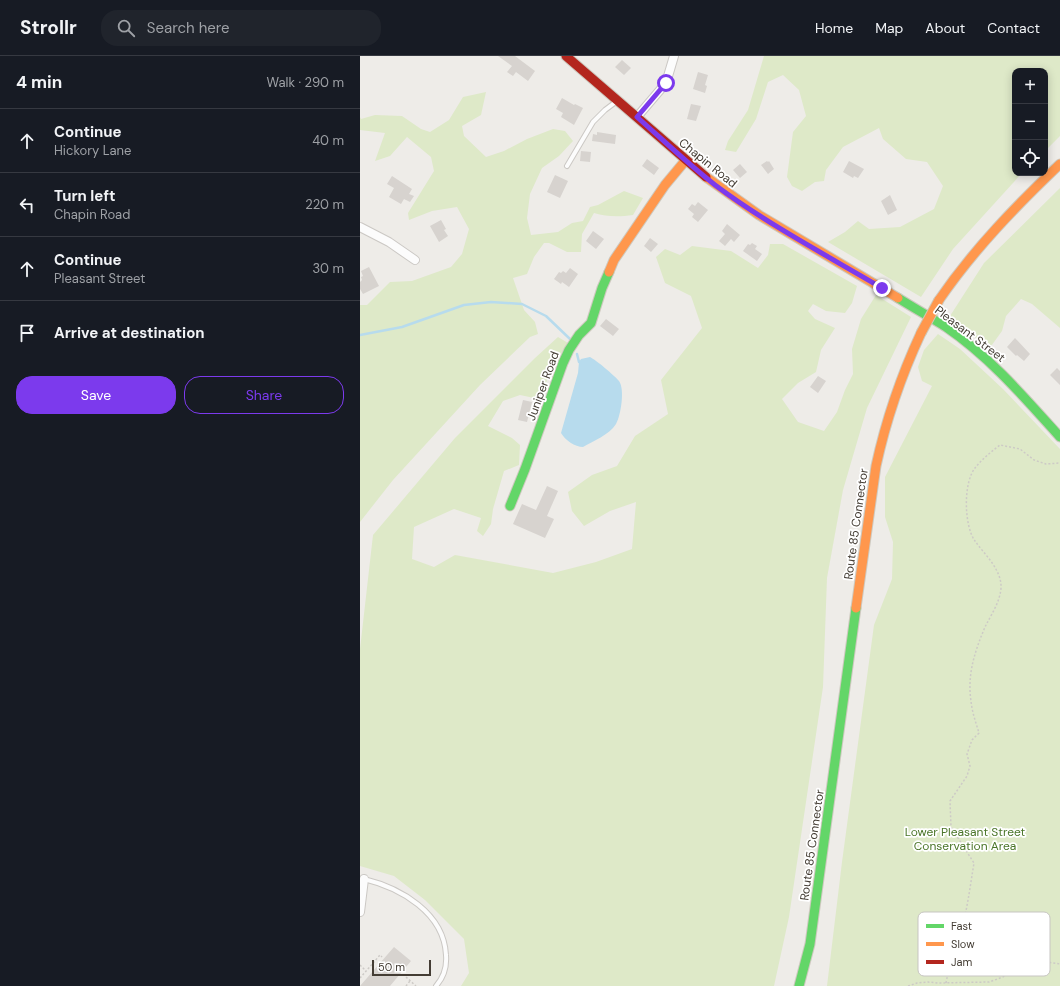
<!DOCTYPE html>
<html lang="en">
<head>
<meta charset="utf-8">
<style>
  :root { --surface:#171b24; --page:#20242c; --text:#f1f3f6; --muted:#9ea1a6; --line:#363941; --accent:#7c3aed }
  body { margin:0; font-family:"DM Sans",sans-serif; background:var(--page); color:var(--text) }
  .controls { position:absolute; right:12px; top:12px; display:grid; overflow:hidden; border-radius:8px; box-shadow:0 2px 10px #0003 }
  .controls button { width:36px; height:36px; display:grid; place-items:center; padding:0; border:0; border-bottom:1px solid var(--line); background:var(--surface); color:var(--text); font:20px sans-serif }
  .scale { position:absolute; left:12px; bottom:10px; width:59px; box-sizing:border-box; padding-left:4px; border:2px solid #443d34; border-top:0; font-size:11px; line-height:14px; white-space:nowrap; color:#443d34; -webkit-text-stroke:3px #fff; paint-order:stroke }
  .stop { position:absolute; width:12px; height:12px; margin:-9px; border:3px solid #7c3aed; border-radius:50%; background:#fff }
  .stop.end { background:#7c3aed; border-color:#fff; box-shadow:0 1px 4px #0008 }
  .list { margin:0; padding:0; list-style:none }
  h2 { display:flex; justify-content:space-between; align-items:center; height:52px; margin:0; padding:0 16px; font-size:17px }
  h2 small { font-size:13px; font-weight:400; color:var(--muted) }
  .list li { display:grid; grid-template-columns:26px 1fr auto; gap:12px; align-items:center; box-sizing:border-box; height:64px; padding:0 16px; border-top:1px solid var(--line) }
  .list b { display:block; font-size:15px; white-space:nowrap }
  .list p { margin:0; font-size:13px; white-space:nowrap; color:var(--muted) }
  .list em { font-size:13px; font-style:normal; color:var(--muted) }
  .actions { display:flex; gap:8px; padding:12px 16px }
  .actions a { flex:1; padding:9px 0; border:1px solid var(--accent); border-radius:16px; text-align:center; font-size:14px; color:var(--accent) }
  .actions .main { background:var(--accent); color:#fff }
  .icon { flex:none; width:22px; height:22px; fill:none; stroke:currentColor; stroke-width:2; stroke-linecap:round; stroke-linejoin:round }
  .map { position:relative; flex:none; width:700px; height:930px; overflow:hidden }
  header { display:flex; align-items:center; gap:24px; box-sizing:border-box; height:56px; padding:0 20px; background:var(--surface); border-bottom:1px solid var(--line) }
  header strong { font-size:19px }
  nav { display:flex; gap:22px; margin-inline-start:auto; font-size:14px }
  .search { width:280px; height:36px; background:var(--page); display:flex; align-items:center; gap:10px; box-sizing:border-box; padding:0 14px; border-radius:16px; color:var(--muted); font-size:15px }
  main { display:flex }
  aside { flex:1; background:var(--surface) }
  .map>svg:first-child { display:block }
  .green { fill:#dee9c8 }
  .water { fill:#b7dbed }
  .lines { fill:none; stroke-linecap:round; stroke-linejoin:round }
  .stream { stroke:#b7dbed; stroke-width:2.5 }
  .building { fill:#d7d3cf }
  .lane-casing { stroke:#cbc8c4; stroke-width:6 }
  .street-casing { stroke:#cbc8c4; stroke-width:10 }
  .fast-casing { stroke:#cec9bf; stroke-width:11 }
  .slow-casing { stroke:#cec9bf; stroke-width:11 }
  .jam-casing { stroke:#cec9bf; stroke-width:11 }
  .path { stroke:#cdcac6; stroke-width:1.5; stroke-dasharray:2 2; stroke-linecap:butt }
  .lane { stroke:#fcfcfc; stroke-width:4 }
  .street { stroke:#fcfcfc; stroke-width:8 }
  .fast { stroke:#63d668; stroke-width:9 }
  .slow { stroke:#ff974d; stroke-width:9 }
  .jam { stroke:#b3261e; stroke-width:9 }
  .slow-bridge-casing { stroke:#d0c7b5; stroke-width:11; stroke-linecap:butt }
  .slow-bridge { stroke:#ff974d; stroke-width:9 }
  .route { stroke:#7c3aed; stroke-width:5 }
  .labels { text-anchor:middle; stroke-width:3.5; stroke-linejoin:round; paint-order:stroke }
  .street-label { font-size:12px; fill:#443d34; stroke:#fff }
  .park-label { font-size:12px; fill:#4a7528; stroke:#fff }
  .key { fill:#fff; stroke:#c7c5c2; stroke-width:1 }
  .key-label { font-size:11px; fill:#443d34 }
</style>
</head>
<body>
<header>
<strong>Strollr</strong>
<div class="search"><svg class="icon" aria-label="search" viewBox="0 0 24 24"><circle cx="10" cy="10" r="6"/><path d="M15 15l6 6"/></svg>Search here</div>
<nav><a>Home</a><a>Map</a><a>About</a><a>Contact</a></nav>
</header>
<main>
<aside>
<h2>4 min<small>Walk · 290 m</small></h2>
<ul class="list">
<li><svg class="icon" aria-label="ahead" viewBox="0 0 24 24"><path d="M12 20V5M6 11l6-6 6 6"/></svg><div><b>Continue</b><p>Hickory Lane</p></div><em>40 m</em></li>
<li><svg class="icon" aria-label="left" viewBox="0 0 24 24"><path d="M17 20v-9H6M10 6l-5 5 5 5"/></svg><div><b>Turn left</b><p>Chapin Road</p></div><em>220 m</em></li>
<li><svg class="icon" aria-label="ahead" viewBox="0 0 24 24"><path d="M12 20V5M6 11l6-6 6 6"/></svg><div><b>Continue</b><p>Pleasant Street</p></div><em>30 m</em></li>
<li><svg class="icon" aria-label="arrive" viewBox="0 0 24 24"><path d="M6 21V4h12l-3 4 3 4H6"/></svg><div><b>Arrive at destination</b></div></li>
</ul>
<div class="actions"><a class="main">Save</a><a>Share</a></div>
</aside>
<div class="map">
<svg width="700" height="930" viewBox="0 0 700 930">
  <rect width="100%" height="100%" fill="#eeece8"/>
  <path class="green" d="M404 0H700V80L685 95V15H655V117H662L593 193 561 241 468 186 485 176 498 165 509 173 540 171 574 153 583 130 567 106 546 103 523 83 519 72 483 91 466 114 464 125 455 126 442 135 432 130 427 121 433 76 446 60 439 34 423 19 408 26 396 63 376 96 365 94 368 85 388 54Z
    M126 36 121 59 102 70 104 80 126 101 144 95 167 83 193 73 205 75 213 85 199 100 182 112 170 138 167 162 171 179 198 176 212 167 223 165 230 151 238 149 264 135 283 142 273 159C259 161 247 161 234 157L222 178 221 196H207L189 187H184L174 201 167 218 153 222 164 254 175 266 178 278 170 281 120 329 33 424 0 466V249H7L30 226 52 225 91 211 102 198 109 173 97 151 72 155 49 164 48 157 74 115 71 101 47 81 30 100 15 105 25 77 0 74V61L1 63 15 59 42 60 61 73 70 76 89 64 103 41Z
    M700 132V272L672 248 661 243 646 260 642 275 629 293 590 260 624 207Z
    M410 188H423L497 230 492 247 485 257 466 255 453 248 448 255 455 263 475 272 461 294 456 316 438 327 422 343 438 366 464 375 477 356 485 334 493 318 492 293 501 263 516 239 551 261 507 352 483 434 467 522 463 631 429 861 414 930H101L109 917 104 883 65 844 34 820 0 810V593L13 479 95 382 175 302 198 281 208 287C196 304 187 323 179 343L160 339 143 345 128 370 152 382 160 389 159 409 144 415 133 453 131 468 123 480 117 475 121 462 94 453 54 471 52 503 74 511 95 499 193 517 236 506 272 493 276 446 250 455 224 470 212 455 208 436 232 419 257 410 275 380 308 358 301 324 342 272 331 240 305 227 296 201 305 193 320 199 332 190 371 195 398 212 408 199Z
    M578 278 600 293 643 333 700 393V930H467L482 806 514 569 532 523 533 486 525 461V421L572 330 562 325 558 311 564 294Z"/>
  <path class="water" d="M230 301C236 304 254 319 259 325 265 333 261 359 256 368 249 379 233 385 223 391 215 391 205 384 201 377L218 317 219 306 221 303Z"/>
  <g class="lines">
    <path class="stream" d="M0 279 42 271 104 249 131 246 162 248 186 260 210 283
      M217 298 219 306"/>
  </g>
  <path class="building" d="M138 0H155L175 15 168 25 156 16 153 20 147 16 152 10Z
    M262 4 271 12 264 19 255 11Z
    M338 16 348 19 345 29 347 30 345 37 333 33Z
    M202 42 214 49 215 48 223 52 214 69 201 61 203 57 196 53Z
    M331 48 341 50 336 65 327 63Z
    M237 76 256 79 255 88 232 85 233 78 237 79Z
    M221 95 231 96 230 106 220 105Z
    M287 103 299 112 294 119 282 110Z
    M407 105 408 106 409 105 414 113 408 118 401 109Z
    M489 105 504 113 498 122 494 120 493 122 483 116Z
    M380 108 387 116 380 122 373 114Z
    M195 119 208 125 200 142 187 136Z
    M32 120 52 133 49 138 54 140 50 146 44 143 41 148 29 141 34 132 27 128Z
    M530 139 537 154 528 159 521 145Z
    M338 146 348 154 338 166 332 161 334 158 328 153 332 148 335 150Z
    M81 164 86 173 84 174 88 180 79 186 70 170Z
    M367 168 380 179 374 186 371 183 365 190 359 185 365 178 362 175Z
    M233 175 244 183 236 193 226 185Z
    M290 182 298 188 291 196 284 190Z
    M392 187 397 190 395 193 402 198 397 205 383 195 388 188 390 189Z
    M9 211 19 230 3 238 0 233V226L2 224 1 221 3 220 1 215Z
    M210 212 218 218 209 231 202 226 201 228 194 223 199 216 201 217 203 215 206 217Z
    M246 263 259 273 253 280 240 270Z
    M655 282 670 298 664 305 657 299 656 300 647 291Z
    M697 312 700 315V329L690 319Z
    M458 320 466 325 458 337 450 331Z
    M163 344 172 346 167 366 158 364Z
    M187 430 198 435 187 460 194 463 185 482 153 468 162 448 176 454Z
    M34 891 51 905 30 930H0Z"/>
  <g class="lines">
    <defs>
      <path id="lane" d="M207 110 233 66 245 54 257 45
        M4 823C41 832 84 857 86 899 87 911 84 921 76 930"/>
      <path id="street" d="M277 61 306 27 314 0
        M0 171 29 186 55 204
        M0 856 4 823"/>
      <path id="fast" d="M538 242C554 252 570 261 586 271 630 301 665 342 700 381
        M150 450 165 413 203 307 209 294 219 279 231 267 242 232 249 216
        M450 888 496 552
        M439 930 450 888"/>
      <path id="slow" d="M346 121 399 159 538 242
        M249 216 254 204 305 129 325 105
        M579 244C614 193 656 150 700 108
        M496 552 516 410C526 364 541 320 561 277"/>
      <path id="jam" d="M206 0 346 121"/>
    </defs>
    <use href="#lane" class="lane-casing"/>
    <use href="#street" class="street-casing"/>
    <use href="#fast" class="fast-casing"/>
    <use href="#slow" class="slow-casing"/>
    <use href="#jam" class="jam-casing"/>
    <path class="path" d="M0 909 6 915
      M46 921 56 930
      M0 922 20 899 22 901
      M586 927C589 910 595 895 600 879 607 856 610 831 614 807L591 771 590 745 607 720 610 710 607 698 612 684 619 677C616 667 612 656 611 645 607 618 615 595 625 571 631 559 640 546 641 532 642 514 625 499 615 485 604 470 603 427 615 412 622 403 631 396 640 389L660 393 674 404 686 408 700 407
      M46 930 50 925
      M548 930 557 927 568 926 578 927 629 926 643 921 664 906 674 904 700 908"/>
    <use href="#lane" class="lane"/>
    <use href="#street" class="street"/>
    <use href="#fast" class="fast"/>
    <use href="#slow" class="slow"/>
    <use href="#jam" class="jam"/>
    <defs>
      <path id="slow-bridge" d="M561 277 579 244"/>
    </defs>
    <use href="#slow-bridge" class="slow-bridge-casing"/>
    <use href="#slow-bridge" class="slow-bridge"/>
  </g>
  <g class="lines">
    <path class="route" d="M306 27 277 61C303 84 328 108 355 129 407 168 466 199 522 232"/>
  </g>
  <g class="labels">
    <g class="street-label">
      <text transform="translate(348 107) rotate(39)" y="4">Chapin Road</text>
      <text transform="translate(610 278) rotate(37)" y="4">Pleasant Street</text>
      <text transform="translate(183 330) rotate(-70)" y="4">Juniper Road</text>
      <text transform="translate(496 468) rotate(-82)" y="4">Route 85 Connector</text>
      <text transform="translate(452 789) rotate(-82)" y="4">Route 85 Connector</text>
    </g>
    <g class="park-label">
      <text x="605" y="780">Lower Pleasant Street<tspan x="605" dy="14">Conservation Area</tspan></text>
    </g>
  </g>
  <rect x="558" y="856" width="132" height="64" rx="6" class="key"/>
  <rect x="566" y="868" width="18" height="4" fill="#63d668"/>
  <rect x="566" y="886" width="18" height="4" fill="#ff974d"/>
  <rect x="566" y="904" width="18" height="4" fill="#b3261e"/>
  <g class="key-label">
    <text x="591" y="874">Fast</text>
    <text x="591" y="892">Slow</text>
    <text x="591" y="910">Jam</text>
  </g>
</svg>
<div class="controls">
<button>+</button>
<button>−</button>
<button><svg class="icon" aria-label="locate" viewBox="0 0 24 24"><circle cx="12" cy="12" r="6"/><path d="M12 2v4M12 18v4M2 12h4M18 12h4"/></svg></button>
</div>
<div class="scale">50 m</div>
<div class="stop" style="left:306px;top:27px"></div>
<div class="stop end" style="left:522px;top:232px"></div>
</div>
</main>
</body>
</html>
